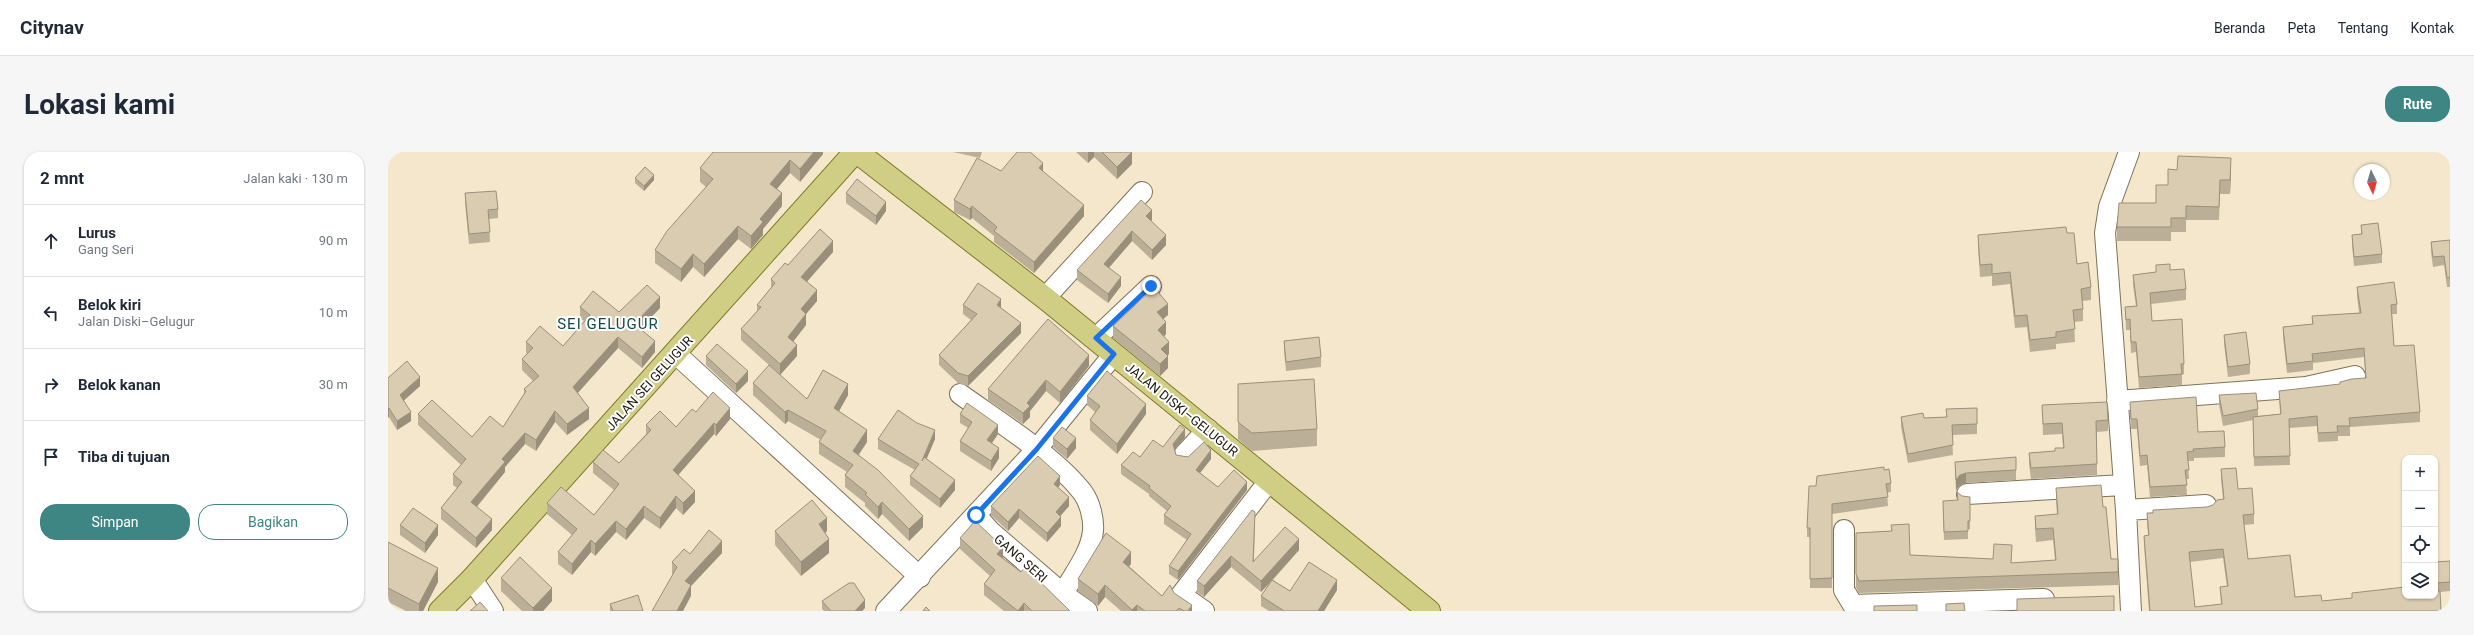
<!DOCTYPE html>
<html lang="id">
<head>
<meta charset="utf-8">
<style>
  :root { --surface:#fff; --page:#f6f6f7; --text:#1f2937; --muted:#747a83; --line:#e0e1e3; --accent:#3e8683 }
  body { margin:0; font-family:Roboto,sans-serif; background:var(--page); color:var(--text) }
  .controls { position:absolute; right:12px; bottom:12px; display:grid; overflow:hidden; border-radius:8px; box-shadow:0 1px 3px #0004 }
  .controls button { width:36px; height:36px; display:grid; place-items:center; padding:0; border:0; border-bottom:1px solid var(--line); background:var(--surface); color:var(--text); font:20px sans-serif }
  .compass { position:absolute; left:1966px; top:12px; width:36px; height:36px; border-radius:50%; background:var(--surface); box-shadow:0 1px 3px #0004; rotate:175deg }
  .stop { position:absolute; width:12px; height:12px; margin:-9px; border:3px solid #1a73e8; border-radius:50%; background:#fff }
  .stop.end { background:#1a73e8; border-color:#fff; box-shadow:0 1px 4px #0008 }
  .list { margin:0; padding:0; list-style:none }
  h2 { display:flex; justify-content:space-between; align-items:center; height:52px; margin:0; padding:0 16px; font-size:17px }
  h2 small { font-size:13px; font-weight:400; color:var(--muted) }
  .list li { display:grid; grid-template-columns:26px 1fr auto; gap:12px; align-items:center; box-sizing:border-box; height:72px; padding:0 16px; border-top:1px solid var(--line) }
  .list b { display:block; font-size:15px; white-space:nowrap }
  .list p { margin:0; font-size:13px; white-space:nowrap; color:var(--muted) }
  .list em { font-size:13px; font-style:normal; color:var(--muted) }
  .actions { display:flex; gap:8px; padding:12px 16px }
  .actions a { flex:1; padding:9px 0; border:1px solid var(--accent); border-radius:16px; text-align:center; font-size:14px; color:var(--accent) }
  .actions .main { background:var(--accent); color:#fff }
  .icon { flex:none; width:22px; height:22px; fill:none; stroke:currentColor; stroke-width:2; stroke-linecap:round; stroke-linejoin:round }
  .map { position:relative; flex:none; width:2062px; height:459px; overflow:hidden; border-radius:16px }
  header { display:flex; align-items:center; gap:24px; box-sizing:border-box; height:56px; padding:0 20px; background:var(--surface); border-bottom:1px solid var(--line) }
  header strong { font-size:19px }
  nav { display:flex; gap:22px; margin-inline-start:auto; font-size:14px }
  .intro { display:flex; align-items:center; justify-content:space-between; box-sizing:border-box; height:96px; padding:0 24px }
  h1 { margin:0; font-size:28px }
  .button { padding:10px 18px; border-radius:16px; background:var(--accent); color:#fff; font-size:14px; font-weight:700 }
  main { display:flex; gap:24px; padding:0 24px }
  aside { flex:1; background:var(--surface); border-radius:16px; box-shadow:0 1px 3px #0004 }
  .map>svg:first-child { display:block }
  .lines { fill:none; stroke-linecap:round; stroke-linejoin:round }
  .minor-casing { stroke:#7e7258; stroke-width:22 }
  .major-casing { stroke:#7d7a27; stroke-width:24 }
  .minor { stroke:#fff; stroke-width:20 }
  .major { stroke:#d0ce85; stroke-width:22 }
  .wall { fill:#bbaf97; fill-rule:evenodd }
  .shaded-wall { fill:#998f7b }
  .building { fill:#daccb0; stroke:#998f7b; fill-rule:evenodd }
  .route { stroke:#1a73e8; stroke-width:5 }
  .labels { text-anchor:middle; stroke-width:4; stroke-linejoin:round; paint-order:stroke }
  .street-label { font-size:13px; fill:#1f1a10; stroke:#fff }
  .quarter-label { font-size:15px; letter-spacing:1px; fill:#0f4d4b; stroke:#fff }
</style>
</head>
<body>
<header>
<strong>Citynav</strong>
<nav><a>Beranda</a><a>Peta</a><a>Tentang</a><a>Kontak</a></nav>
</header>
<div class="intro"><h1>Lokasi kami</h1><a class="button">Rute</a></div>
<main>
<aside>
<h2>2 mnt<small>Jalan kaki · 130 m</small></h2>
<ul class="list">
<li><svg class="icon" aria-label="ahead" viewBox="0 0 24 24"><path d="M12 20V5M6 11l6-6 6 6"/></svg><div><b>Lurus</b><p>Gang Seri</p></div><em>90 m</em></li>
<li><svg class="icon" aria-label="left" viewBox="0 0 24 24"><path d="M17 20v-9H6M10 6l-5 5 5 5"/></svg><div><b>Belok kiri</b><p>Jalan Diski–Gelugur</p></div><em>10 m</em></li>
<li><svg class="icon" aria-label="right" viewBox="0 0 24 24"><path d="M7 20v-9h11M14 6l5 5-5 5"/></svg><div><b>Belok kanan</b></div><em>30 m</em></li>
<li><svg class="icon" aria-label="arrive" viewBox="0 0 24 24"><path d="M6 21V4h12l-3 4 3 4H6"/></svg><div><b>Tiba di tujuan</b></div></li>
</ul>
<div class="actions"><a class="main">Simpan</a><a>Bagikan</a></div>
</aside>
<div class="map">
<svg width="2062" height="459" viewBox="0 0 2062 459">
  <rect width="100%" height="100%" fill="#f5e7cb"/>
  <g class="lines">
    <defs>
      <path id="minor" d="M1741 0 1721 55 1717 81 1738 358 1743 459
        M657 146 754 40
        M708 186 763 134
        M287 201 532 425
        M572 242C608 268 669 306 695 341 702 351 706 367 705 379 703 401 685 423 675 442
        M1729 249 1918 235 1967 224
        M796 303 820 277
        M1579 342 1735 333
        M1738 358 1818 353
        M588 363 602 379 675 442 699 459
        M1456 378V438L1465 453 1656 447
        M84 427 105 459
        M498 459 648 298 726 202
        M816 459 793 443 881 329"/>
      <path id="major" d="M469 0 657 146 1041 459
        M52 459 84 427 467 0"/>
    </defs>
    <use href="#minor" class="minor-casing"/>
    <use href="#major" class="major-casing"/>
    <use href="#minor" class="minor"/>
    <use href="#major" class="major"/>
  </g>
  <path class="wall" d="M435 0V2L412 30 402 21 389 37 394 54 375 77V83L363 97 350 87 316 125 305 115 293 130 267 111V98L318 35 312 30V16Z
    M565 0H594L592 6Z
    M688 0H744V12L729 27 706 5 700 11Z
    M613 19H655L696 64 646 121 606 90V84L584 66 582 68 566 60V48Z
    M1843 20 1842 42H1832L1831 68H1798V80H1783V89H1729V75L1768 51 1780 33Z
    M247 26 266 28 256 39 247 31Z
    M77 41 110 57V66L101 67 102 90 81 92 77 51Z
    M458 41 498 59 488 73 458 51Z
    M753 48 764 68 763 69 778 93 764 108 744 89 721 116 733 134 720 151 689 128V118Z
    M1973 73 1994 102V111L1966 114 1964 93V83H1973Z
    M1679 81 1689 112 1703 135V148L1694 149 1695 157V169L1686 170 1687 190 1668 192V197L1642 200 1639 175 1627 176 1622 132 1604 134V124L1592 125 1590 95V83Z
    M2062 88V135H2059L2056 113 2045 115 2043 100V90Z
    M445 100 419 130 429 149 418 162V173L405 190 409 204 392 223 353 188V177L369 159V153L383 136V127L400 113Z
    M1768 113 1782 118 1798 137V148L1763 152 1764 169 1796 212V222L1794 223V233L1751 236 1748 200 1743 201 1742 178H1738L1737 155 1748 154 1745 133V123L1768 120Z
    M1969 135 2009 152V162H2004L2006 194 2032 260V270L1962 275V284H1950V289L1930 290 1929 274 1901 276 1902 313 1866 314 1865 268 1835 274 1831 253V243L1870 257V264L1892 262 1891 239 1952 232 1978 227 1976 205 1925 211V218L1899 221 1895 185V175L1924 172V164L1971 161 1969 144Z
    M575 153 613 156 633 181 580 234 570 231 551 213V203L583 168 575 162Z
    M192 155 231 160 272 156 252 177 267 200 254 216 230 196 190 241 201 267 179 283 167 270 148 299 137 292 117 315V320L89 355 104 378 88 396 53 367V356L69 336 65 333V322L73 313 30 273V262L84 285 115 275 136 242V237L145 229 134 218V207L139 201H138V190L175 194 196 169 192 166Z
    M780 163 775 167 778 182 776 185 781 202 779 203 780 216 772 224 725 186V174Z
    M1836 183 1862 212V222L1840 225 1836 192Z
    M896 189 933 205V215L898 219 896 199Z
    M318 204 360 229 348 241 318 213Z
    M701 214 672 251 658 239 642 259V265L635 272 600 248V237Z
    M0 226 32 234 16 248 23 269 9 278 1 265Z
    M365 231 419 247 460 243 451 259 479 290 471 303 535 375 521 389 494 362 490 367 477 354V351L457 335V323L459 320 431 302V290L433 288 400 269 397 272 365 243Z
    M850 232 929 277V294L864 299 850 287Z
    M699 244 758 262 729 302 702 278V268L707 260 699 253Z
    M1742 250 1810 280 1837 295V305L1806 306V309H1800L1801 327H1798L1799 343 1762 345 1759 313 1752 314 1749 277H1743Z
    M1654 253 1720 268V279L1709 280V323L1643 327 1641 312V301L1667 299 1675 296 1674 282 1655 283Z
    M1558 257 1589 272V282L1564 283 1565 303 1520 311 1513 275V265L1536 266 1558 265Z
    M308 260 342 267 328 284 326 282 290 323 307 350 295 363 288 356 272 377 256 366 238 388 228 380 207 404 203 400 184 423 170 412V400L184 383 159 362V351L206 363 226 338 205 321V310L231 311 258 282V273L288 275Z
    M572 262 610 282 604 291 611 306 603 319 572 299V289L580 276 572 271Z
    M797 285 787 298 788 303 800 305 823 307 812 321 830 335 859 338 790 428 781 422V414L799 388 776 372V363L779 359 761 344V342L733 322V313Z
    M665 286 688 296 679 307 665 295Z
    M490 287H547L538 307 567 338 552 356 522 333V324L527 318 490 297Z
    M1567 310 1628 315V328L1578 331 1572 333 1568 338 1567 320Z
    M1833 317 1850 337 1866 362V372L1856 373 1860 407 1907 445 1934 449 2017 444H2047V410L2062 409V439L2052 440 2053 459H1761L1756 393V384L1760 383 1759 371V361L1819 355 1825 353 1835 347 1833 327ZM1835 406 1839 435H1832L1833 452 1807 455 1802 410Z
    M1496 318 1503 331V340L1499 341 1500 354 1444 362V436H1422V385H1419V376L1428 334Z
    M672 333 670 335 681 354 672 364 673 374 659 390 631 366 620 379 603 363V354Z
    M1668 336 1715 355 1723 407 1730 420V433L1471 441 1468 435V381L1503 379V373L1522 403 1605 407 1624 411 1667 408 1665 388 1648 390 1647 377V364L1669 363 1668 348Z
    M1569 340 1582 369V377H1580V387L1556 388 1555 357 1569 348Z
    M867 372 866 409 911 398 885 428 902 439 949 438 936 459H881L873 454V444L882 431 873 440 843 415 816 445 809 440V429Z
    M12 373 50 383 37 401 12 383Z
    M387 379H439L437 381 441 401 413 424 387 393Z
    M572 386 615 406 682 459H616L596 443V432L602 424 572 397Z
    M0 390 50 430 35 459H18L0 450Z
    M334 401 303 434V444L284 422V410L302 402Z
    M743 412 741 414 774 444 786 441 804 459H733L717 445 710 454 690 439V427Z
    M113 426 164 449 155 459H134L113 439Z
    M434 449 477 456 474 459H436L434 457Z
    M222 452 255 459H222Z"/>
  <path class="shaded-wall" d="M426 0H435V2L412 30V17Z
    M700 0H706V5L700 11Z
    M744 0V12L729 27V15Z
    M1843 6V20L1842 42V28Z
    M402 8V21L382 45V32Z
    M655 11V22L651 16Z
    M266 23V28L256 39V34Z
    M394 41V54L375 77V83L363 97V84L372 67Z
    M498 50V59L488 73V64Z
    M696 53V64L646 121V110Z
    M584 54V66L582 68V57Z
    M764 58V68L758 74V64Z
    M350 74V87L316 125V112Z
    M744 79V89L716 121V112Z
    M778 83V93L764 108V98Z
    M445 89V100L413 136V125Z
    M305 102V115L293 130V117Z
    M733 125V134L720 151V142Z
    M429 138V149L413 168V157Z
    M272 145V156L246 183V172Z
    M613 147V157L609 153Z
    M780 152V163L769 172V160Z
    M418 162V173L400 196V185Z
    M778 170V182L770 190V178Z
    M633 171V181L580 234V224Z
    M230 185V196L185 246V235Z
    M267 189V200L254 216V205Z
    M781 190V202L773 209V197Z
    M409 193V204L392 223V212Z
    M701 203V214L672 251V240Z
    M780 204V216L772 224V212Z
    M360 219V229L348 241V232Z
    M32 225V234L12 252V243Z
    M658 228V239L642 259V265L635 272V261L639 251Z
    M460 232V243L446 268V256Z
    M758 252V262L729 302V292Z
    M1 256V265L0 266V257Z
    M201 256V267L179 283V272Z
    M342 256V267L328 284V273Z
    M400 258V269L397 272V260Z
    M167 259V270L148 299V288Z
    M23 260V269L9 278V269Z
    M326 271V282L285 329V318Z
    M610 273V282L599 298V288Z
    M797 277V285L785 300V292Z
    M479 278V290L465 310V299Z
    M547 278V287L534 318V309Z
    M137 281V292L117 315V320L83 361V350L114 307Z
    M688 286V296L679 307V297Z
    M611 296V306L603 319V309Z
    M823 298V307L808 326V318Z
    M1578 321V331L1572 333 1568 338V328L1572 323Z
    M672 324V333L666 341V332Z
    M567 328V338L552 356V347Z
    M859 330V338L790 428V419Z
    M307 339V350L295 363V351Z
    M288 344V356L272 377V366Z
    M681 345V354L668 369V360Z
    M494 350V362L490 367V355Z
    M256 354V366L238 388V377Z
    M631 357V366L620 379V370Z
    M535 364V375L521 389V377Z
    M673 365V374L659 390V381Z
    M439 366V379L431 386V372Z
    M104 367V378L88 396V386Z
    M228 369V380L207 404V392Z
    M50 373V383L37 401V391Z
    M441 387V401L413 424V410Z
    M911 387V398L873 440V429Z
    M203 388V400L184 423V412Z
    M334 389V401L303 434V444L295 459H289L297 429Z
    M615 395V406L609 412V402Z
    M743 400V412L735 421V410Z
    M843 404V415L816 445V434Z
    M50 416V430L35 459H31V452Z
    M949 428V438L936 459H930Z
    M717 433V445L710 454V442Z
    M164 436V449L155 459H145V456Z
    M477 448V456L474 459H467Z
    M636 451V459H630Z
    M749 453V459H744V458Z
    M804 453V459H800Z"/>
  <path class="building" d="M325 0H426L412 17 402 8 382 32 394 41 372 67 375 70 363 84 350 74 316 112 305 102 293 117 267 98 279 79 325 27 312 16Z
    M629 0H642L655 11 651 16 696 53 646 110 606 79 609 75 584 54 582 57 566 48 589 6 613 19Z
    M714 0H744L729 15Z
    M1790 4 1843 6 1842 28H1832L1831 55 1798 54V66H1783V75H1729L1731 51H1768V33H1780V17L1789 18Z
    M257 15 266 23 256 34 247 26Z
    M469 27 498 50 488 64 458 41Z
    M108 39 110 57 100 58 102 80 81 82 77 41Z
    M753 48 764 58 758 64 778 83 764 98 744 79 716 112 733 125 720 142 689 118Z
    M1990 71 1994 102 1966 105 1964 83 1974 82 1973 73Z
    M1678 75 1679 81H1686L1689 112 1700 110 1703 135 1693 137 1695 157 1685 158 1687 177 1668 180V185L1642 188 1639 163 1627 164 1622 120 1604 122V112L1592 113 1590 83Z
    M432 77 445 89 413 125 429 138 413 157 418 162 400 185 409 193 392 212 353 177 373 155 369 153 387 131 383 127 397 111 400 113Z
    M2062 88V125L2059 126 2056 104 2045 105 2043 90Z
    M1782 112V118L1796 117 1798 137 1762 141 1764 169 1794 167 1796 212H1793L1794 222 1751 225 1748 190H1743L1742 167 1738 168 1737 155 1749 154 1745 123 1768 120V113Z
    M2006 130 2009 152 2003 153 2006 194 2026 193 2032 260 1961 266 1962 274H1949L1950 280 1930 281 1929 264 1901 267 1902 304 1866 305 1865 265 1893 262 1891 239 1952 232V230L1964 227 1978 226 1976 196 1924 202 1925 209 1899 212 1895 175 1925 172 1924 164 1973 161 1969 135Z
    M590 131 613 147 609 153 633 171 580 224 570 221 551 203 589 162 575 153Z
    M259 133 272 145 246 172 267 189 254 205 230 185 185 235 201 256 179 272 167 259 148 288 137 281 114 307 117 310 83 350 104 367 88 386 53 356 74 330 65 322 78 307 30 262 44 248 84 285 102 264 115 275 138 239 136 237 151 224 134 207 145 196 138 190 152 174 175 194 202 163 192 155 205 139 231 160Z
    M766 135 780 152 769 160 778 170 770 178 781 190 773 197 780 204 772 212 725 174Z
    M660 167 701 203 672 240 658 228 639 251 642 254 635 261 600 237Z
    M1858 180 1862 212 1840 215 1836 183Z
    M931 185 933 205 898 210 896 189Z
    M329 192 360 219 348 232 318 204Z
    M19 209 32 225 12 243 23 260 9 269 1 256 0 257V226Z
    M381 213 419 247 435 218 460 232 446 256 479 278 465 299 490 318 535 364 521 377 494 350 490 355 477 342 479 341 457 323 465 313 431 290 438 279 400 258 397 260 365 231Z
    M719 219 758 252 729 292 702 268 712 254 699 244Z
    M926 227 929 277 864 281 850 270V232Z
    M325 240 342 256 328 273 326 271 285 318 307 339 295 351 288 344 272 366 256 354 238 377 228 369 207 392 203 388 184 412 170 400 189 377 159 351 173 335 206 363 231 332 205 310 215 298 231 311 263 278 258 273 272 259 288 275 304 257 308 260Z
    M1868 241 1870 257 1835 264 1831 243Z
    M1808 245 1810 280 1836 279 1837 295 1805 297 1806 299 1799 300 1801 318H1797L1799 333 1762 335 1759 303 1752 304 1749 267H1743L1742 250Z
    M1719 250 1720 268 1708 269 1709 312 1643 316 1641 301 1667 299V296H1676L1674 271 1655 272 1654 253Z
    M579 251 610 273 599 288 611 296 603 309 572 289 584 270 572 262Z
    M1589 256V272L1564 273 1565 293 1520 302 1513 265 1535 261 1536 266 1559 265 1558 257Z
    M510 258 529 271 547 278 534 309 536 305 567 328 552 347 522 324 531 312 490 287Z
    M792 273 797 277 785 292 788 303 800 305 816 290 823 298 808 318 830 335 846 318 859 330 790 419 781 414 803 382 776 363 783 354 761 336 762 334 733 313 745 300 752 305 765 288 775 295Z
    M674 275 688 286 679 297 665 286Z
    M650 304 672 324 666 332 681 345 668 360 673 365 659 381 631 357 620 370 603 354Z
    M1628 305V318L1578 321 1572 323 1568 328 1567 310Z
    M1496 315V318L1501 317 1503 331 1498 332 1500 345 1444 352V426L1422 427V376H1419L1421 334H1428L1429 324Z
    M1848 316 1850 337 1864 336 1866 362 1855 363 1860 407 1902 403 1907 445 1933 443 1934 449 1964 446V441L2017 435V444H2047V439H2052L2053 459H1762L1756 384 1761 383 1759 361H1765V358L1819 355 1825 353 1829 348 1836 347 1833 317ZM1835 397 1840 434 1832 435 1834 452 1807 455 1801 400Z
    M1713 333 1715 355H1718L1723 407H1730V420L1471 429 1468 422V381L1504 379 1503 373 1521 372 1522 403 1605 407 1606 392 1624 393 1623 411 1668 408 1665 376 1648 377 1647 364 1670 362 1668 336Z
    M1569 340 1574 344 1582 345V369H1580V379L1556 380 1555 349 1570 348Z
    M424 348 439 366 431 372 441 387 413 410 387 379Z
    M25 356 50 373 37 391 12 373Z
    M864 358 867 360 865 410 897 375 911 387 873 429 843 404 816 434 809 429Z
    M587 369 615 395 609 402 633 420 637 415 682 459H644L636 451 630 459 596 432 607 418 572 386Z
    M321 378 334 389 297 429 303 433 289 459H264L289 415 284 410 296 397 302 402Z
    M718 381 743 400 735 410 774 444 782 433 786 441 804 453 800 459H796L791 456 788 459H757L749 453 744 458 717 433 710 442 690 427Z
    M0 390 50 416 31 452 0 436Z
    M132 405 164 436 145 456 113 426Z
    M2062 409V430L2047 431V410Z
    M921 410 949 428 930 459H896L873 444 884 428 902 439Z
    M461 431H466L477 448 467 459H443L434 449Z
    M250 443 255 459H225L222 452Z
    M1726 444V459H1629V447Z
    M92 450 100 459H82Z
    M1576 451 1577 459H1558V452Z
    M1529 453V459H1486V454Z
    M538 455 542 459H535Z"/>
  <g class="lines">
    <path class="route" d="M588 363 648 298 726 202 708 186 763 134"/>
  </g>
  <g class="labels">
    <g class="street-label">
      <text transform="translate(261 231) rotate(-48)" y="5">JALAN SEI GELUGUR</text>
      <text transform="translate(794 257) rotate(39)" y="5">JALAN DISKI–GELUGUR</text>
      <text transform="translate(633 406) rotate(41)" y="5">GANG SERI</text>
    </g>
    <g class="quarter-label">
      <text x="220" y="177">SEI GELUGUR</text>
    </g>
  </g>
</svg>
<div class="controls">
<button>+</button>
<button>−</button>
<button><svg class="icon" aria-label="locate" viewBox="0 0 24 24"><circle cx="12" cy="12" r="6"/><path d="M12 2v4M12 18v4M2 12h4M18 12h4"/></svg></button>
<button><svg class="icon" aria-label="layers" viewBox="0 0 24 24"><path d="M12 4l9 5-9 5-9-5zM3 14l9 5 9-5"/></svg></button>
</div>
<svg class="compass" viewBox="-18 -18 36 36"><path d="M0-13l5 13h-10z" fill="#e53935"/><path d="M0 13l5-13h-10z" fill="#747a83"/></svg>
<div class="stop" style="left:588px;top:363px"></div>
<div class="stop end" style="left:763px;top:134px"></div>
</div>
</main>
</body>
</html>
